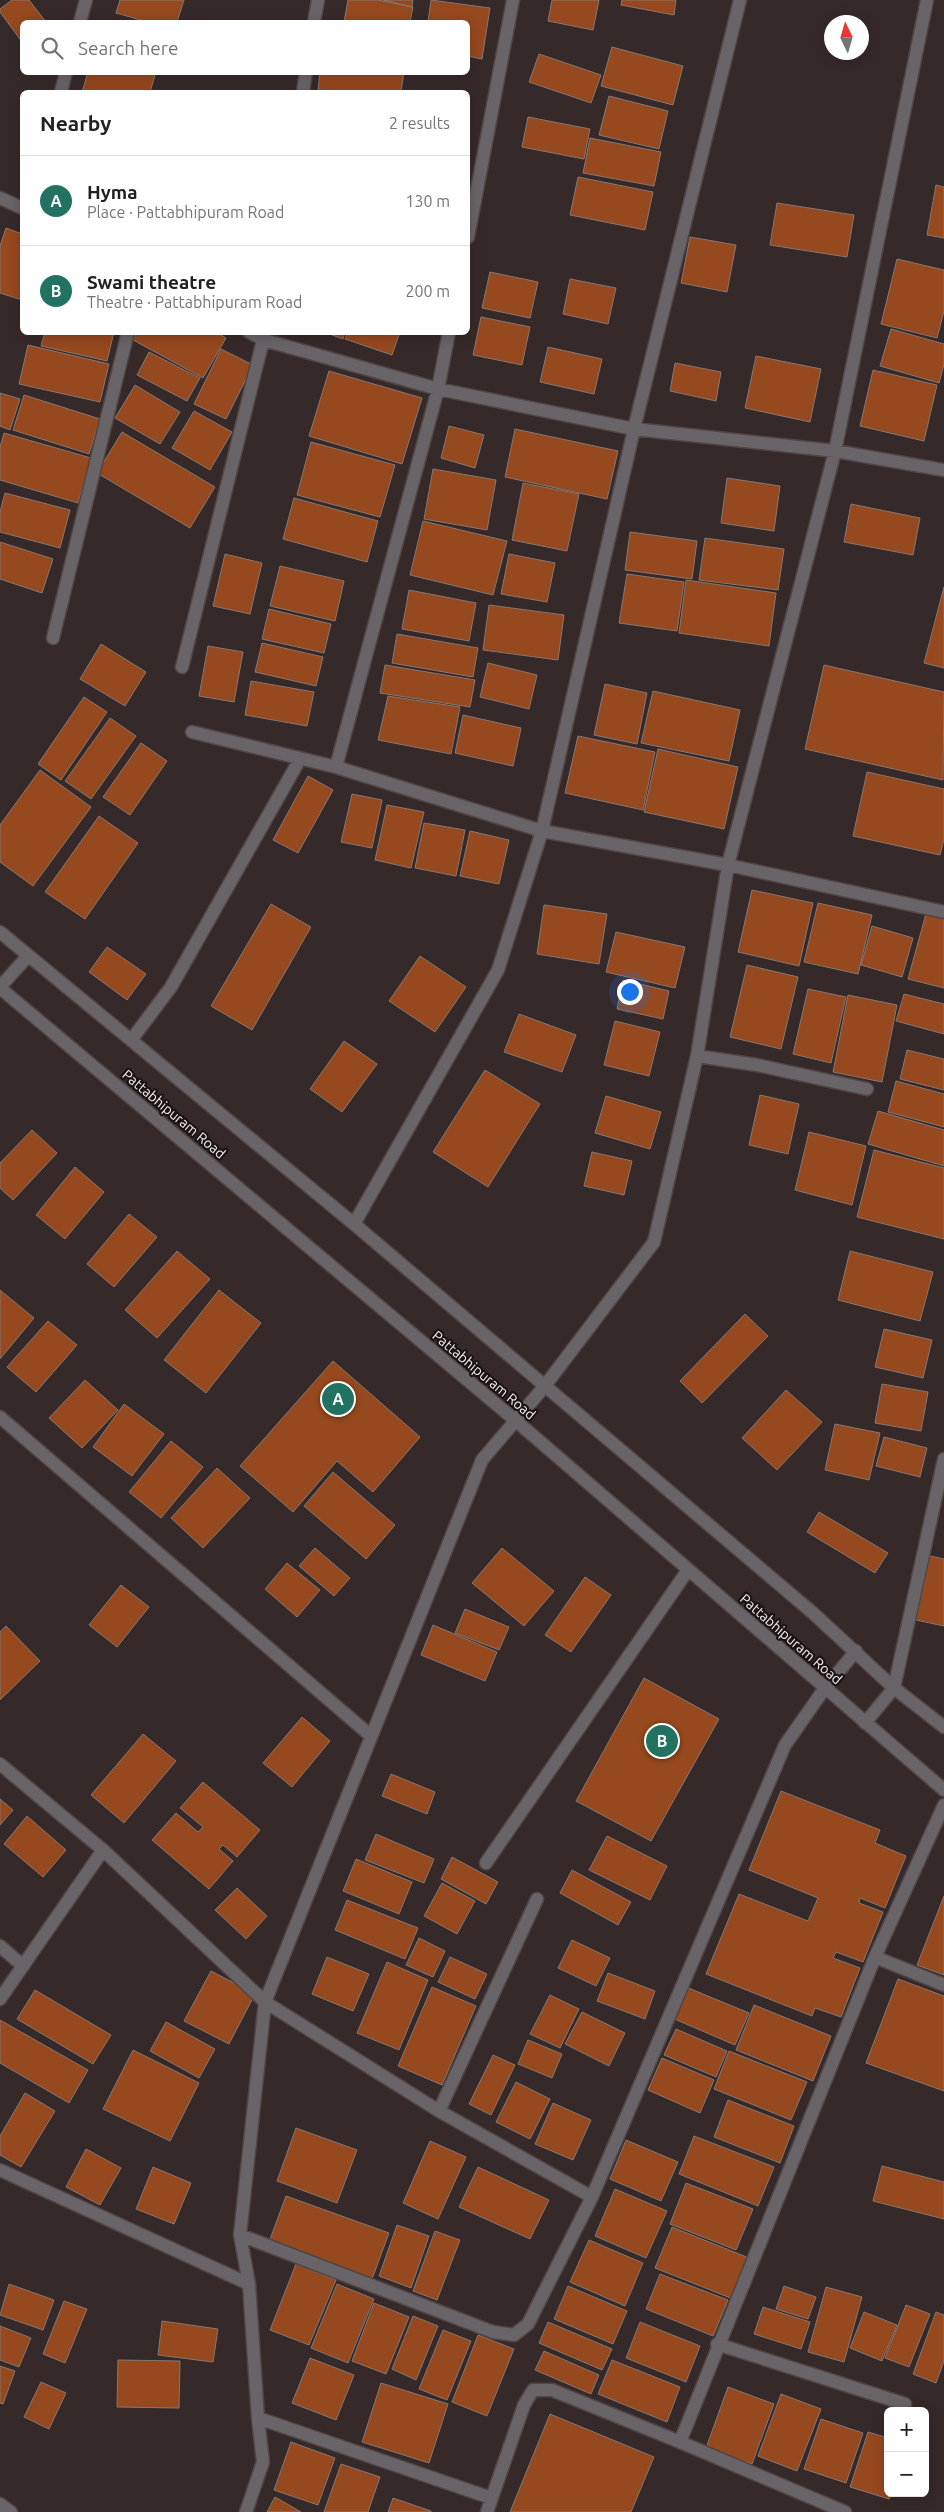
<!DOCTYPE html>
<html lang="en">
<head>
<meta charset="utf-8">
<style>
  :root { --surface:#fff; --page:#f2f2f2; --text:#202124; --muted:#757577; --line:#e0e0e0; --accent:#227262 }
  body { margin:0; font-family:Ubuntu,sans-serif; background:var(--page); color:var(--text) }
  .controls { position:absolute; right:15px; bottom:15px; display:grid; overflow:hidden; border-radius:8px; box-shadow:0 2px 12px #0003 }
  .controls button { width:45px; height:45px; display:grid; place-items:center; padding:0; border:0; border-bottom:1px solid var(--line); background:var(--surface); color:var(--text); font:25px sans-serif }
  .compass { position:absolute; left:824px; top:15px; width:45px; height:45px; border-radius:50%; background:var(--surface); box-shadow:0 2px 12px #0003; rotate:355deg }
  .you { position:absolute; left:629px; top:991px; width:18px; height:18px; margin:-12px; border:4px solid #fff; border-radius:50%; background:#1a73e8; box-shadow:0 0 0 8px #1a73e833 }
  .badge { display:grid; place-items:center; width:32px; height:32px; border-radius:50%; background:var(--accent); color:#fff; font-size:16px; font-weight:700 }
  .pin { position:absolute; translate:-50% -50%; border:2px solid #fff; box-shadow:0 1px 5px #0006 }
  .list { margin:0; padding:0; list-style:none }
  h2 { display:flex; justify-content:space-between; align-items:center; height:65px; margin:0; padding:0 20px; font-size:21px }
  h2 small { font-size:16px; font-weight:400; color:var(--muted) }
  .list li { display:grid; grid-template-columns:32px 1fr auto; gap:15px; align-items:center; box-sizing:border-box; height:90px; padding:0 20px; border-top:1px solid var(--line) }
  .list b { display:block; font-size:19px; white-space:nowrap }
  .list p { margin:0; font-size:16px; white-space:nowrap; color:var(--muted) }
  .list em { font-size:16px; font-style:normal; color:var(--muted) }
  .icon { flex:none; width:28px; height:28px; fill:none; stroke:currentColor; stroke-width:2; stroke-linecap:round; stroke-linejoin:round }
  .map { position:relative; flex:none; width:944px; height:2512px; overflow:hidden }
  .search { position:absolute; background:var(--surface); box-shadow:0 2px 12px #0003; left:20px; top:20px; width:450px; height:55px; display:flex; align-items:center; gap:12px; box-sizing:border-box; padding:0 18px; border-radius:8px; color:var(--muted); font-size:19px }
  .panel { position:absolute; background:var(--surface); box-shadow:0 2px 12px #0003; left:20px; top:90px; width:450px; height:245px; border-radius:8px }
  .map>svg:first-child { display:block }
  .building { fill:#96481e; stroke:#867872 }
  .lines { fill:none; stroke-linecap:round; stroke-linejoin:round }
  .minor-casing { stroke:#514546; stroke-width:15 }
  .tertiary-casing { stroke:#514546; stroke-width:15 }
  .minor { stroke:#696467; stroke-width:12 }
  .tertiary { stroke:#696467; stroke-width:12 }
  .labels { text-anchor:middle; stroke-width:4.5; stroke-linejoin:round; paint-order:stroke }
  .street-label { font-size:14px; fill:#f9f0f1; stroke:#1a1414 }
</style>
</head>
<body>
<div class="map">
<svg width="944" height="2512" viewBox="0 0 944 2512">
  <rect width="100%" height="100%" fill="#36292a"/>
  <path class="building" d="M12 0H29L46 22H22V42L0 12V9Z
    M120 0H184L177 22H148L116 13Z
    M348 0H378L413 7 410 22H344Z
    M383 0H413L412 7Z
    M431 0 490 8 482 59 468 56V22H428Z
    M552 0H599L593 30 548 21Z
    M622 0H676L674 15 621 5Z
    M612 47 683 66 673 105 601 86Z
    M539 54 601 75 591 103 529 82Z
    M88 72H156L150 92H82Z
    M320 72H404L401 92H334L318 90Z
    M609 96 668 111 659 149 599 135Z
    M528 117 590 129 584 159 522 147Z
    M590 138 661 152 654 186 583 173Z
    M578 177 653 192 645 230 570 215Z
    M936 185 944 187V238L927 235Z
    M777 203 854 215 847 257 770 245Z
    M6 228 22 234V300L0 293V246Z
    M690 237 736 245 727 292 681 283Z
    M897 259 944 270V311L937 338 881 324Z
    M490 272 538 282 530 318 482 308Z
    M570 279 616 288 608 324 563 314Z
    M481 317 530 327 522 365 473 355Z
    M891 329 944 344V364L939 383 880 366Z
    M45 332H114L107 361 41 346Z
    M137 332H216L226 338 203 378 133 340Z
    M324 332H345L343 339Z
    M348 332H400L392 355 345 339Z
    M28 345 109 364 100 402 19 384Z
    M548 347 602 359 594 394 540 382Z
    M221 349 253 365 226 419 194 404Z
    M149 352 200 378 187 401 137 375Z
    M756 356 821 369 810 422 745 408Z
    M675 363 721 372 716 401 670 391Z
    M873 370 937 385 924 441 860 426Z
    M329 371 422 398 402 464 309 436Z
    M135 385 180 412 160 444 115 418Z
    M0 393 20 399 10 430 0 426Z
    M24 395 100 419 89 454 13 430Z
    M194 411 232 432 210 470 172 448Z
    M449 426 484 435 475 468 441 458Z
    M515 429 618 451 607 499 505 477Z
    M122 432 215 487 190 528 97 473Z
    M4 433 91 458 78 503 0 480V447Z
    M311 442 395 465 380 517 297 495Z
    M433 469 496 480 487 530 424 519Z
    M727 478 780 486 774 531 721 523Z
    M523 483 579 494 567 551 512 540Z
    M5 493 70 510 60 548 0 532V512Z
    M294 498 378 521 367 562 283 539Z
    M851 504 920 518 913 555 844 542Z
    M423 521 507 541 493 595 410 575Z
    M630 532 697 541 692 579 625 570Z
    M705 538 784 549 778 590 699 580Z
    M0 542 53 559 42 593 0 579Z
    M225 554 262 563 250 614 213 606Z
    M509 554 555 563 547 602 501 594Z
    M280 566 344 581 335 621 270 606Z
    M627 574 684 582 677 631 619 623Z
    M686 580 776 593 769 646 679 633Z
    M944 587V668L924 663Z
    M409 590 476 603 469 641 402 629Z
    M489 605 564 615 558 660 483 650Z
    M269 609 331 624 324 653 262 639Z
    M397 634 478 648 473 677 392 663Z
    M262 643 323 657 316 686 255 672Z
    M101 644 146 672 125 706 80 679Z
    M208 646 243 652 234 702 199 696Z
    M488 663 537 675 529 709 480 697Z
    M385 665 475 680 470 707 380 693Z
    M824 665 944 692 943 780 805 749Z
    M251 681 314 692 307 726 245 715Z
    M605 684 647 693 637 744 594 735Z
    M653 691 740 710 729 761 641 743Z
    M388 696 460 707 451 754 378 740Z
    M84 697 107 712 61 780 38 764Z
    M463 715 521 728 513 766 455 753Z
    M110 718 136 736 91 799 65 781Z
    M578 736 655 752 643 810 565 793Z
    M141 743 167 761 130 815 103 797Z
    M658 749 738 767 724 829 644 812Z
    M40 770 91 807 33 886 0 862V825Z
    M867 772 944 789V839L940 855 853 836Z
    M308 776 333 790 298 853 273 840Z
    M352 794 382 800 372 848 341 842Z
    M387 805 424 812 411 868 375 860Z
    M99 816 138 843 85 919 45 892Z
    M424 823 465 830 456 876 415 868Z
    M470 831 509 840 499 884 460 876Z
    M752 890 813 903 799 966 738 952Z
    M818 903 872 915 858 974 804 962Z
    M271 904 311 927 252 1030 211 1006Z
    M544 905 607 914 599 964 537 954Z
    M927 910 944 915V988L908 979Z
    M872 926 913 938 902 977 861 965Z
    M616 932 685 947 675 988 606 972Z
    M107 947 146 974 127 1000 89 972Z
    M420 956 466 987 435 1032 389 1001Z
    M747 965 798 977 781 1049 730 1037Z
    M623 980 669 991 663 1019 617 1009Z
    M808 989 846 997 831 1063 793 1054Z
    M904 994 944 1004V1034L896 1021Z
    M848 995 897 1005 882 1082 833 1072Z
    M519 1014 576 1035 562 1072 504 1052Z
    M615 1021 660 1032 649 1076 604 1065Z
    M344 1041 377 1064 342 1112 310 1089Z
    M907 1050 944 1059V1090L900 1079Z
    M485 1070 540 1104 488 1187 433 1152Z
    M896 1081 944 1094V1127L888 1112Z
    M760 1095 799 1104 788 1154 749 1145Z
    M606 1096 661 1112 650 1149 595 1133Z
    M878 1111 944 1130V1166L868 1144Z
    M32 1130 57 1153 13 1200 0 1188V1163Z
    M809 1132 866 1146 852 1205 795 1190Z
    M874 1150 944 1168V1239L857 1217Z
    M592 1152 632 1161 624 1195 584 1186Z
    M75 1167 104 1192 65 1239 36 1215Z
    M129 1214 157 1237 114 1287 87 1264Z
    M177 1251 210 1279 157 1338 125 1310Z
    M850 1251 933 1272 920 1321 838 1300Z
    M0 1290 34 1318 0 1359Z
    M219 1290 261 1323 206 1393 164 1360Z
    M745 1314 768 1336 702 1403 680 1381Z
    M48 1321 77 1345 36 1392 7 1367Z
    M884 1329 932 1340 923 1378 875 1367Z
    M333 1361 420 1437 373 1492 337 1461 293 1512 240 1466Z
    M85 1380 118 1410 82 1448 49 1418Z
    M882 1384 928 1392 921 1431 875 1423Z
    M786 1390 822 1422 777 1470 742 1438Z
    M124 1404 164 1434 132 1476 93 1447Z
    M835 1424 880 1433 869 1480 825 1470Z
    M884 1437 927 1448 920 1477 876 1466Z
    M171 1441 203 1467 161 1518 129 1492Z
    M217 1468 250 1498 203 1548 171 1518Z
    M333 1472 395 1525 366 1559 304 1506Z
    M819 1512 888 1553 875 1573 807 1532Z
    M315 1548 350 1578 334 1596 299 1566Z
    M502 1548 554 1591 524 1626 472 1583Z
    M930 1556 944 1559V1626L916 1620Z
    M287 1563 320 1590 297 1617 265 1589Z
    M585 1577 611 1595 571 1652 545 1635Z
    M121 1585 149 1607 117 1647 89 1625Z
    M465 1609 509 1627 499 1650 455 1633Z
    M433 1625 497 1652 485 1681 421 1655Z
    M6 1626 40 1661 0 1700V1632Z
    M644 1678 719 1719 651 1841 576 1801Z
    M302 1717 330 1741 292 1787 263 1763Z
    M143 1734 176 1761 124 1823 91 1795Z
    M391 1774 435 1792 427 1814 382 1796Z
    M203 1782 260 1830 237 1857 223 1845 219 1849 233 1861 209 1889 152 1840 176 1813 198 1832 203 1827 180 1808Z
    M781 1791 880 1830 875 1843 906 1856 885 1908 860 1898 859 1903 883 1912 863 1962 836 1952 833 1958 860 1968 841 2017 815 2008 812 2016 706 1974 739 1894 808 1921 818 1898 749 1870Z
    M0 1799 13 1810 0 1825Z
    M27 1816 66 1850 43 1877 4 1844Z
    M376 1834 434 1859 424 1883 365 1860Z
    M607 1836 667 1866 650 1900 589 1870Z
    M452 1857 498 1882 486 1904 441 1879Z
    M356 1859 412 1882 399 1914 343 1891Z
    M572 1870 631 1902 618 1925 560 1893Z
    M442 1883 475 1901 457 1934 424 1916Z
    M237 1888 267 1916 246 1939 215 1910Z
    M944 1896V1975L917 1965Z
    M347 1900 418 1928 405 1959 335 1930Z
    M419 1938 445 1951 433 1977 406 1965Z
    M572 1940 610 1958 596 1986 558 1968Z
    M327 1957 369 1974 353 2011 312 1994Z
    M450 1957 487 1974 475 1999 438 1982Z
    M387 1962 428 1980 399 2050 357 2033Z
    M211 1971 255 1994 229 2044 184 2021Z
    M608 1973 655 1991 645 2019 597 2001Z
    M898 1979 944 1996V2091L866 2063Z
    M432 1987 476 2006 442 2085 398 2066Z
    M686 1987 749 2013 735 2045 672 2018Z
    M35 1990 111 2035 93 2064 17 2019Z
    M550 1995 579 2009 560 2048 530 2034Z
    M754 2005 831 2036 813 2081 736 2050Z
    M582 2012 625 2033 609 2066 565 2044Z
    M0 2020 88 2070 69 2103 0 2063Z
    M166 2022 215 2049 199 2078 150 2051Z
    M676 2029 727 2051 716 2077 664 2055Z
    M528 2040 562 2054 552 2078 518 2064Z
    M133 2050 199 2083 170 2141 103 2109Z
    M729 2051 807 2082 791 2120 714 2089Z
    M493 2055 515 2065 491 2115 469 2104Z
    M662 2058 714 2080 700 2113 648 2090Z
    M516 2082 550 2099 530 2139 496 2122Z
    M25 2093 55 2111 21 2167 0 2155V2136Z
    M728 2100 794 2126 780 2163 714 2137Z
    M553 2103 591 2120 573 2160 535 2144Z
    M296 2128 357 2150 337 2203 277 2181Z
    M694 2136 774 2167 758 2206 679 2174Z
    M626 2140 678 2162 661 2201 610 2179Z
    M430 2141 466 2157 438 2219 403 2203Z
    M86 2149 121 2168 100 2205 66 2187Z
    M882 2166 944 2182V2219L873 2201Z
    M153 2167 191 2183 174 2224 136 2209Z
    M478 2167 549 2200 530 2239 459 2207Z
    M686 2183 753 2209 736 2250 670 2224Z
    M615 2189 667 2211 646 2258 595 2236Z
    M286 2196 389 2233 372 2279 269 2242Z
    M397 2225 429 2236 411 2288 379 2276Z
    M672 2227 749 2258 733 2299 655 2268Z
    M435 2231 460 2240 437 2300 413 2291Z
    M589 2240 643 2263 625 2306 570 2282Z
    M296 2264 336 2280 309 2345 270 2330Z
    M660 2274 728 2300 713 2336 646 2309Z
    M9 2284 54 2300 43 2330 0 2315Z
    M337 2284 374 2299 348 2363 311 2348Z
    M568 2286 627 2311 613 2344 554 2319Z
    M784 2286 816 2297 808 2319 776 2309Z
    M826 2287 862 2297 844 2362 808 2352Z
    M64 2301 87 2309 65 2363 43 2354Z
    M374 2303 409 2317 386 2374 352 2361Z
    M906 2305 930 2314 909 2367 885 2358Z
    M763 2307 810 2322 801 2349 754 2334Z
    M864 2312 897 2325 882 2361 850 2348Z
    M936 2312 944 2315V2361L936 2383 913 2374Z
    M413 2316 438 2326 416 2380 392 2369Z
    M162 2321 218 2329 213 2362 158 2355Z
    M548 2322 612 2349 602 2370 539 2343Z
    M640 2322 700 2346 686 2382 626 2358Z
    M0 2326 31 2338 19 2367 0 2360Z
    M443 2330 471 2341 447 2400 419 2389Z
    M478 2335 514 2349 487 2416 452 2402Z
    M544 2351 599 2375 591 2394 535 2370Z
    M310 2358 354 2375 336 2420 292 2403Z
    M118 2360 180 2361 179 2408 117 2407Z
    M612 2360 680 2387 667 2422 598 2394Z
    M0 2366 15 2371 3 2404 0 2403Z
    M41 2382 66 2393 49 2429 24 2417Z
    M381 2383 448 2404 429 2463 362 2442Z
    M728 2387 774 2404 752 2464 706 2448Z
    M781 2394 821 2409 797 2471 758 2456Z
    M550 2414 654 2457 631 2512H510Z
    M821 2419 863 2433 846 2483 804 2469Z
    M868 2432 888 2438V2493H891L889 2499 850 2487Z
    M291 2442 335 2458 318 2505 274 2490Z
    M341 2464 380 2477 368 2512H324Z
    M275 2497 301 2512H267Z
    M393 2498 431 2511V2512H388Z"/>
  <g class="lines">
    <defs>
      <path id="minor" d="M80 22 86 0
        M314 22 318 0
        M61 92 66 72
        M303 92 306 72
        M0 198 22 208
        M468 237 513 0
        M249 332 264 340 438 389 634 429 835 451 944 470
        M53 638 128 332
        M182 667 265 332
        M192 732 336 767 542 831 728 865 944 912
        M336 767 438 389 449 332
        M132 1039 171 987 300 759
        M697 1056 757 1065 867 1089
        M354 1224 498 970 542 831 634 429 740 0
        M0 1417 371 1736
        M865 1723 894 1688 944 1459
        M0 1764 103 1850 265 2002 439 2111 592 2197
        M486 1863 688 1570
        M0 1946 23 1966
        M875 1957 944 1985
        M0 1999 103 1850
        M439 2111 537 1899
        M0 2170 249 2284
        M240 2235 493 2332 514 2335 528 2324 592 2197 785 1745 825 1688 856 1651
        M717 2344 905 2404
        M258 2418 491 2498
        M680 2442 845 2512
        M0 2504 11 2512
        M246 2512 263 2462 258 2418 249 2284 240 2235 265 2002 482 1460 544 1387 654 1242 697 1056 728 865 835 451 927 0
        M487 2512 524 2405 533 2390H552L680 2442 875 1957 944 1805"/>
      <path id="tertiary" d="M0 932 354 1224 813 1613 894 1688 944 1727
        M0 987 28 956
        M0 988 515 1420 944 1790"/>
    </defs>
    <use href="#minor" class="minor-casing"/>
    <use href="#tertiary" class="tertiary-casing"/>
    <use href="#minor" class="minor"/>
    <use href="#tertiary" class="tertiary"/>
  </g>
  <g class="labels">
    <g class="street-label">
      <text transform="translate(174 1114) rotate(40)" y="5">Pattabhipuram Road</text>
      <text transform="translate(484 1375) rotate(40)" y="5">Pattabhipuram Road</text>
      <text transform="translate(791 1639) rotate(41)" y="5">Pattabhipuram Road</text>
    </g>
  </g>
</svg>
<div class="controls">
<button>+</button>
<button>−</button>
</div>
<svg class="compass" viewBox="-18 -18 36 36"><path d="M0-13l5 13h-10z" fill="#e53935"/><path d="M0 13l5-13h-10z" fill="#757577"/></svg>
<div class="you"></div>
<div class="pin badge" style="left:338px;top:1399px">A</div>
<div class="pin badge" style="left:662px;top:1741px">B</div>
<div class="search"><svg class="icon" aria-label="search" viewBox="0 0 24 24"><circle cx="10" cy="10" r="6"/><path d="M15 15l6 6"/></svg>Search here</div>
<section class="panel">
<h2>Nearby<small>2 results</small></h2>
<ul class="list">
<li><span class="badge">A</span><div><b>Hyma</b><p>Place · Pattabhipuram Road</p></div><em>130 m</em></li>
<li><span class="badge">B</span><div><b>Swami theatre</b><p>Theatre · Pattabhipuram Road</p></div><em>200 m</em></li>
</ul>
</section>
</div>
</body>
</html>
